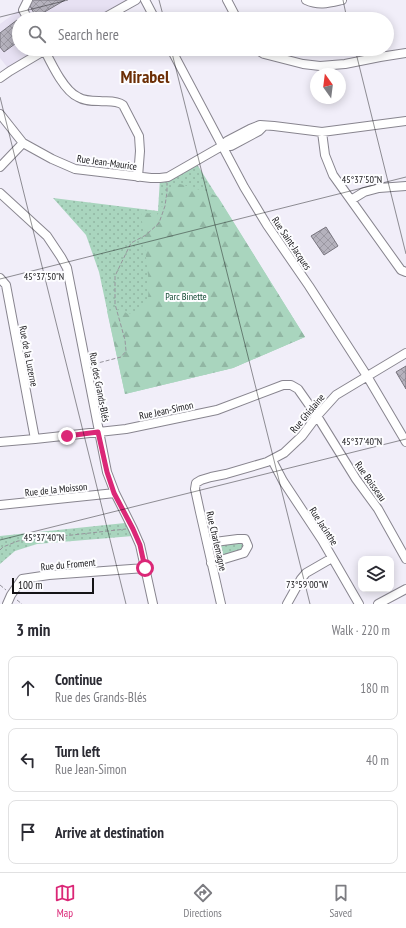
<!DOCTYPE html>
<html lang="en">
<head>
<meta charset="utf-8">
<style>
  :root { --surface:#fff; --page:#f7f7f7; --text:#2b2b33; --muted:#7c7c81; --line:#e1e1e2; --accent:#db2777 }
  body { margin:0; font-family:"PT Sans Narrow",sans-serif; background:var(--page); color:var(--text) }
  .controls { position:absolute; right:12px; bottom:12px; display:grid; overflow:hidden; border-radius:8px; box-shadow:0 2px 10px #0003 }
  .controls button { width:36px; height:36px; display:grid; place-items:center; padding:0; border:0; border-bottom:1px solid var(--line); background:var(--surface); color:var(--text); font:20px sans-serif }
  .compass { position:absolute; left:310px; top:68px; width:36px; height:36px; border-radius:50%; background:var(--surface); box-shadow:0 2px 10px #0003; rotate:346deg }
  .scale { position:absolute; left:12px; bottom:10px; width:82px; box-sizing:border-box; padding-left:4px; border:2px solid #141316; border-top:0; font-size:11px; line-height:14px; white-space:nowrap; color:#141316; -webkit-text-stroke:3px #fdfdff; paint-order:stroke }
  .stop { position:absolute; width:12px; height:12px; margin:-9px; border:3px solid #db2777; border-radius:50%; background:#fff }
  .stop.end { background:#db2777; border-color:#fff; box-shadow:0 1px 4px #0008 }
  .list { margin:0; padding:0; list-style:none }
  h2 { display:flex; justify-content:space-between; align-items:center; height:52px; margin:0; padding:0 16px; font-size:17px }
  h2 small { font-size:13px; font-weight:400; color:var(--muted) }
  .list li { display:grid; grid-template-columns:26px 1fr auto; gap:12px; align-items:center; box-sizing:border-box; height:64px; margin:0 8px 8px; padding:0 8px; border:1px solid var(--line); border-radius:8px }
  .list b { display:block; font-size:15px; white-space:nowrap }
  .list p { margin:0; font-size:13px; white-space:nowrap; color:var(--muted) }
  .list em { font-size:13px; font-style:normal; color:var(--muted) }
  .icon { flex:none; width:22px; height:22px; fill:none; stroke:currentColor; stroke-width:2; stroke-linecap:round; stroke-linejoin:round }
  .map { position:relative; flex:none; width:406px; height:604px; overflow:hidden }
  .search { position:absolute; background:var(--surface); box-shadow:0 2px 10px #0003; left:12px; right:12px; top:12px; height:44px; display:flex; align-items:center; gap:10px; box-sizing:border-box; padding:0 14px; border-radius:22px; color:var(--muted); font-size:15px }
  .sheet { height:268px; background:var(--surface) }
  nav { display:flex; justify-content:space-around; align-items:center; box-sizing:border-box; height:56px; border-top:1px solid var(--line); background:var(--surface); font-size:11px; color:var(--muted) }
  nav a { display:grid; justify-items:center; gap:2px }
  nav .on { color:var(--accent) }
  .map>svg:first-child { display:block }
  .built { fill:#e7e1f3 }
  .green { fill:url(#green-dots) }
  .forest { fill:url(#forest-firs) }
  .building { fill:url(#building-cross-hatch); stroke:#78757f }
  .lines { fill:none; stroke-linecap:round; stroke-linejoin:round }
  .minor-casing { stroke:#88858f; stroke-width:10 }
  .path { stroke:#96949c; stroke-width:1; stroke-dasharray:4 2; stroke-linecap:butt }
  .minor { stroke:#fff; stroke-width:8 }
  .route { stroke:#db2777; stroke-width:5 }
  .ticks { fill:none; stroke:#141316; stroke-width:1; stroke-opacity:0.45 }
  .labels { text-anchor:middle; stroke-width:4; stroke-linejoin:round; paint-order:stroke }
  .street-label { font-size:10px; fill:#141316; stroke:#fdfdff }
  .park-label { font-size:10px; fill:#164c36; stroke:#fdfdff }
  .town-label { font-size:18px; font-weight:bold; fill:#6c2e05; stroke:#fdfdff }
  .ticks-label { font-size:10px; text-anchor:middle; fill:#141316; stroke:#fdfdff; stroke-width:4; stroke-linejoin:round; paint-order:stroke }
</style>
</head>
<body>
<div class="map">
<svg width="406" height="604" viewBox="0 0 406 604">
  <defs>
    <pattern id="green-dots" width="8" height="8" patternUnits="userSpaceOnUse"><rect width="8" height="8" fill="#a9d5be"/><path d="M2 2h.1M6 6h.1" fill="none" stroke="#91b6a3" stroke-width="1.8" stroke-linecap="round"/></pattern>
    <pattern id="forest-firs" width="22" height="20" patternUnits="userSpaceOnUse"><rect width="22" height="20" fill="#a9d5be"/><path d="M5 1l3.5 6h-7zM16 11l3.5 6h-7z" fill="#91b6a3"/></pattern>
    <pattern id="building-cross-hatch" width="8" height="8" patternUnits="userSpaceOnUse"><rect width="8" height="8" fill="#b5b2bd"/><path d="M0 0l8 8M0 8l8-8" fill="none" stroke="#9b98a2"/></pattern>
  </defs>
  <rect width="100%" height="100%" fill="#f1eef9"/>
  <path class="built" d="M26 0H129L93 19H19V49H40L8 68 0 58V24L23 7Z"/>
  <path class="green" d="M195 161 305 337 233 368 125 394 99 272 86 235 53 198 158 211 160 178Z
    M125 523 133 529V536L37 544 15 551 0 564V536Z
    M245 539 244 553 211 563 207 543Z"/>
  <path class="forest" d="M180 184 210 193 218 197 305 337 233 368 125 394 107 311 121 310 128 314 138 311 148 298 149 284 141 212 157 215 160 211 165 198 171 188 173 186Z"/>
  <path class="building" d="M32 0H65L36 17 30 6Z
    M17 20 19 22V41L4 52 0 47V33Z
    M326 227 338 246 324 255 311 236Z
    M406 366V389L396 372Z"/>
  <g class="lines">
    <defs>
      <path id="minor" d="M28 0 23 10 28 19
        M145 0 155 19
        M227 0 237 19
        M306 0C319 6 329 3 342 0
        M102 19 136 0
        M44 49C51 63 64 91 78 97 84 101 92 101 99 101 107 102 116 100 123 105L139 136 140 151 138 177
        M171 49 244 187 267 225 309 286 367 376 406 442
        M256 49 264 54 303 64 320 66 345 64 380 57 406 53
        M0 78 10 71 47 49
        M0 114 23 143 52 159 75 169 151 178H160L168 177 222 146 227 141 250 129 260 125 274 126 322 132 406 121
        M322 132 325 155 333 175 401 270 406 272
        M222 146H231L259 131 263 127
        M0 167 23 143
        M0 193 47 236 61 257 67 268 107 472 115 493 133 529 140 545 153 604
        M351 200 364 192 379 188 406 186
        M0 278 6 285 35 439
        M0 442 35 439 126 429 217 410 283 385H291L298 389 317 416 356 479 378 509 406 559
        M272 460 283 481 322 540 359 604
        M0 505 115 493
        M207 543 238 539H245L248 546 244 553 211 563
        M7 604 11 595 22 579 49 575 145 568
        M221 604 200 512 195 489 196 483 201 480 211 477 226 474 267 462 284 453 302 436 317 416 336 395 406 353
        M287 604 301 579 306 573 332 558
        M378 604 406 589"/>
    </defs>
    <use href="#minor" class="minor-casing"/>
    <path class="path" d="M94 364 121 357 126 351 125 340 115 304V276L131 243 146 235 159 223 165 206 167 192V183
      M0 550 3 547 18 541 126 529
      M0 585 6 590
      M17 600 22 604"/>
    <use href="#minor" class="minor"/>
  </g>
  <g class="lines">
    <path class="route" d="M67 436 98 432 107 472 114 493 133 529 140 545 145 568"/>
  </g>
  <path class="ticks" d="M159 0 164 19M343 0 347 19M0 17 68 0M171 49 310 604M355 49 406 254M0 97 126 604M0 279 406 177M0 540 406 439"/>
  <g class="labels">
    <g class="street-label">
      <text transform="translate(107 162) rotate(8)" y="4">Rue Jean-Maurice</text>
      <text transform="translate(292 243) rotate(56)" y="4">Rue Saint-Jacques</text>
      <text transform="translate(29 356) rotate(79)" y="4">Rue de la Luzerne</text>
      <text transform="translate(100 387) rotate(79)" y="4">Rue des Grands-Blés</text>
      <text transform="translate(166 410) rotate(-12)" y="4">Rue Jean-Simon</text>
      <text transform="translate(307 413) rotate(-50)" y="4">Rue Ghislaine</text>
      <text transform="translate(371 481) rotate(55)" y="4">Rue Boisseau</text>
      <text transform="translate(56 489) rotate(-6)" y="4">Rue de la Moisson</text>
      <text transform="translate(324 526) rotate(57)" y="4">Rue Jacinthe</text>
      <text transform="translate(217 541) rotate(77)" y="4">Rue Charlemagne</text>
      <text transform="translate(68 564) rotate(-5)" y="4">Rue du Froment</text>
    </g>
    <g class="park-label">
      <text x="186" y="300">Parc Binette</text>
    </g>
    <g class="town-label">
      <text x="145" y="83">Mirabel</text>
    </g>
  </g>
  <g class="ticks-label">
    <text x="362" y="183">45°37'50"N</text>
    <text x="44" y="280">45°37'50"N</text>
    <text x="362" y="445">45°37'40"N</text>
    <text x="44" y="541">45°37'40"N</text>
    <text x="307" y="588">73°59'00"W</text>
  </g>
</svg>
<div class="controls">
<button><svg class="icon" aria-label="layers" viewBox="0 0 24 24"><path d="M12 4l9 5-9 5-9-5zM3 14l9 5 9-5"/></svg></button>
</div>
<svg class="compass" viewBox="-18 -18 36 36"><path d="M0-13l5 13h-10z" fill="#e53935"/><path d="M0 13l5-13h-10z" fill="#7c7c81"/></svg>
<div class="scale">100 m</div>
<div class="stop" style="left:145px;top:568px"></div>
<div class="stop end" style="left:67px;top:436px"></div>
<div class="search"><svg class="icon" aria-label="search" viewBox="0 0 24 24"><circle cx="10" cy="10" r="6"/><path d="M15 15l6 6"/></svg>Search here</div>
</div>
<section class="sheet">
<h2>3 min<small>Walk · 220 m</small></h2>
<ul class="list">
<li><svg class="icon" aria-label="ahead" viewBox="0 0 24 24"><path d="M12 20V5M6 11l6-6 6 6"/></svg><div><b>Continue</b><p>Rue des Grands-Blés</p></div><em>180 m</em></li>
<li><svg class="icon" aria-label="left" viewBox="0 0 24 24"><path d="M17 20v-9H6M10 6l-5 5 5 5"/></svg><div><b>Turn left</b><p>Rue Jean-Simon</p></div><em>40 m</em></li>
<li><svg class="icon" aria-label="arrive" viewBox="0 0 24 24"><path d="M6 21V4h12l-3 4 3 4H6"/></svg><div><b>Arrive at destination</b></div></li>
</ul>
</section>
<nav>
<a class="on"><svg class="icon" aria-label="map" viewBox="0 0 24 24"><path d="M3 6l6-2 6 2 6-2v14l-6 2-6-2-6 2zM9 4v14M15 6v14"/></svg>Map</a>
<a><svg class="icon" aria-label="directions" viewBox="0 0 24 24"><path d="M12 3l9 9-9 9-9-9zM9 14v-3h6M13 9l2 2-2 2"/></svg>Directions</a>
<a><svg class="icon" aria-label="saved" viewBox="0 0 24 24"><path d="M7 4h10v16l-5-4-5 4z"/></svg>Saved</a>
</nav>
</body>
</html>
